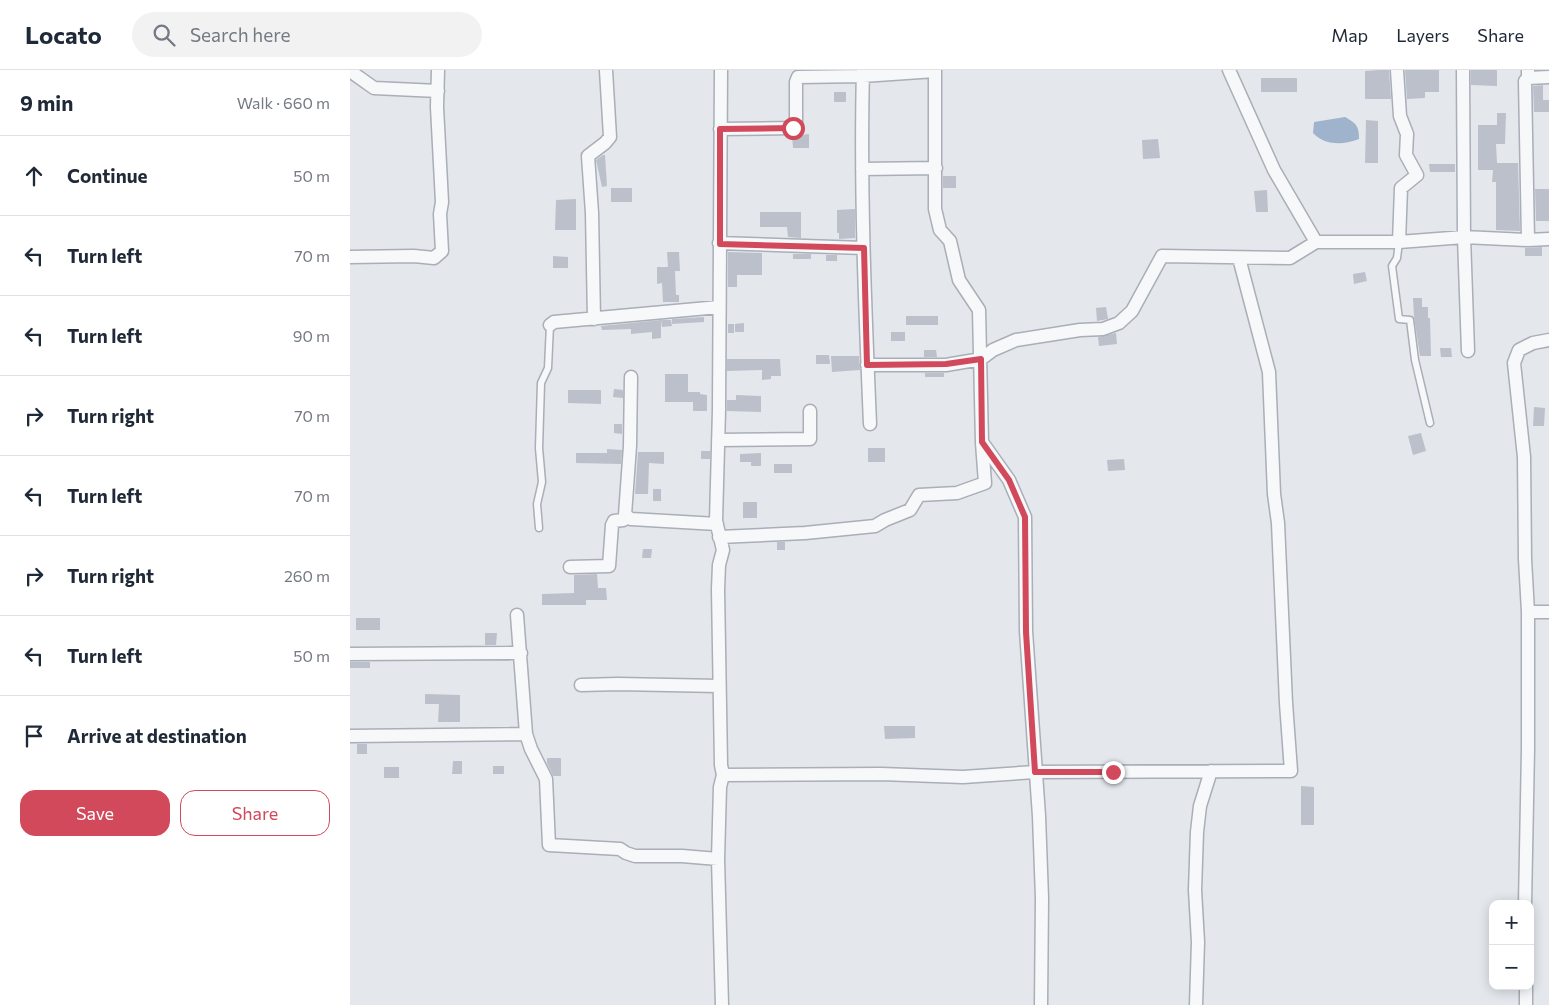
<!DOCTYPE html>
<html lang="en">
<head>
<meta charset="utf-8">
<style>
  :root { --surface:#fff; --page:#f2f2f3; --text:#1f2937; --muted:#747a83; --line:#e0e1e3; --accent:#d1495b }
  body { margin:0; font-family:Commissioner,sans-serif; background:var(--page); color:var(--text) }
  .controls { position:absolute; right:15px; bottom:15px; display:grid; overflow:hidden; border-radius:10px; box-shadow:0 2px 12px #0003 }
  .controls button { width:45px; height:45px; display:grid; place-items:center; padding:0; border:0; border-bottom:1px solid var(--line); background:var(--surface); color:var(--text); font:25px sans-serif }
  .stop { position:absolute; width:15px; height:15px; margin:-11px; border:4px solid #d1495b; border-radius:50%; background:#fff }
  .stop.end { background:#d1495b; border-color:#fff; box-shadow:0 1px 5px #0008 }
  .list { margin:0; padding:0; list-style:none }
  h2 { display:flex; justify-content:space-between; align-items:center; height:65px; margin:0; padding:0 20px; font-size:21px }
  h2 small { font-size:16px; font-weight:400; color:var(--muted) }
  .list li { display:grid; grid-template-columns:32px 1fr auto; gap:15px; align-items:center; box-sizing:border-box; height:80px; padding:0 20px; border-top:1px solid var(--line) }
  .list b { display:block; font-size:19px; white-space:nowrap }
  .list em { font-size:16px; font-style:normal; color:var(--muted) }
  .actions { display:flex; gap:10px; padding:15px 20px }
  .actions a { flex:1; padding:11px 0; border:1px solid var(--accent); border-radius:15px; text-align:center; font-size:18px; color:var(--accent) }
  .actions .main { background:var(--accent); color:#fff }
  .icon { flex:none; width:28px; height:28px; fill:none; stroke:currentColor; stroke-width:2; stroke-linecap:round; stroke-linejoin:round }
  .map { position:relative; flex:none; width:1199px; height:935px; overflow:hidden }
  header { display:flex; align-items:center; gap:30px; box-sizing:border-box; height:70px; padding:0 25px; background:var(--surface); border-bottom:1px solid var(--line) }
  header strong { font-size:24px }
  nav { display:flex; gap:28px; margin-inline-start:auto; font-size:18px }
  .search { width:350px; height:45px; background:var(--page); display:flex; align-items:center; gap:12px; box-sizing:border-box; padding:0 18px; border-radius:28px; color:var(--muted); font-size:19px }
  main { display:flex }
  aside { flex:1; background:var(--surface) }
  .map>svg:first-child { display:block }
  .water { fill:#9fb4cc }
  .building { fill:#bbc0ca }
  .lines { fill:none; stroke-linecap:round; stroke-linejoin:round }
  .lane-casing { stroke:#a9aeb7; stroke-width:9 }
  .street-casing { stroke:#a9aeb7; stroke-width:15 }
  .lane { stroke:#f7f8fa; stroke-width:6 }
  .street { stroke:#f7f8fa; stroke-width:12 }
  .route { stroke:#d1495b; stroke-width:6 }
</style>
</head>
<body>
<header>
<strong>Locato</strong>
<div class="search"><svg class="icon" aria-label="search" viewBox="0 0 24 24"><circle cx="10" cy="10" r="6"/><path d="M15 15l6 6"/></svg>Search here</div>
<nav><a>Map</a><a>Layers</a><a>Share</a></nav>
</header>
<main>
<aside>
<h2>9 min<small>Walk · 660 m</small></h2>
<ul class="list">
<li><svg class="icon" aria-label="ahead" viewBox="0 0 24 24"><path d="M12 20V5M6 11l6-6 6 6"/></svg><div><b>Continue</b></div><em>50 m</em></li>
<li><svg class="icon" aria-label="left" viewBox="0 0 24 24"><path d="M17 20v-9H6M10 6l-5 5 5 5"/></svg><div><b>Turn left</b></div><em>70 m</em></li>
<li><svg class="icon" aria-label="left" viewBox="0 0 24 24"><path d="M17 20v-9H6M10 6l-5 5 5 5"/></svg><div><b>Turn left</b></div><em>90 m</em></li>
<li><svg class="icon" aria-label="right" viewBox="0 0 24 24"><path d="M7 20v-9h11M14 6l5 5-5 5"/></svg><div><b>Turn right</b></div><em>70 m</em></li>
<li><svg class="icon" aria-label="left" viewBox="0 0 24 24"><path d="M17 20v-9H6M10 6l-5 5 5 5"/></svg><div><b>Turn left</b></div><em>70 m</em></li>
<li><svg class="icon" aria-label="right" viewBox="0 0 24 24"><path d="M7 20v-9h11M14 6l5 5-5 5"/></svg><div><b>Turn right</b></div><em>260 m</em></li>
<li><svg class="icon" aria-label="left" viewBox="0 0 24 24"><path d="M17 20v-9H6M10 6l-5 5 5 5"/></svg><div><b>Turn left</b></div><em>50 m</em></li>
<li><svg class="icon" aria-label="arrive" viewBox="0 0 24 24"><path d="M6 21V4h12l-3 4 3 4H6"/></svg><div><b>Arrive at destination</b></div></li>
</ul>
<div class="actions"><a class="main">Save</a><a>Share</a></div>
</aside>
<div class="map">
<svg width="1199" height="935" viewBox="0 0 1199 935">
  <rect width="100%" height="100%" fill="#e4e7ec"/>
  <path class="water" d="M995 47C1006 53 1009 56 1009 69 994 75 975 76 963 63L964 52Z"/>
  <path class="building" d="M1029 0H1039L1041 29H1015V1Z
    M1055 0H1089V22H1075V28L1057 29Z
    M1121 0H1147V16L1121 15Z
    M911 8H947V22H911Z
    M1193 15V30H1199V42H1184L1183 16Z
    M484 22H496V32H484Z
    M1147 43H1156L1155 74H1146L1147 93H1168L1170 161 1146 160V112H1142L1143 100H1128V55H1147Z
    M1016 50 1028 51V93H1015Z
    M459 64V78H443L442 66Z
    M808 69 810 88 793 89 792 70Z
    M253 85H255L257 116 252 117 246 90Z
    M1079 94H1105V102H1080Z
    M593 106H606V118H593Z
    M261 118H282V132H261Z
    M1185 119H1199V151H1186Z
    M917 120 918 142H906L904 121Z
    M226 129V160H205L206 130Z
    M505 139V168L489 169V163H487V140Z
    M410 142H451V168L438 167 437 157H410Z
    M1192 177V186H1175V178Z
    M317 182H329L330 201H325L326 225H329V232H313L312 213 307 214V197H318Z
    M378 182 412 183V205H387V217H378Z
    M443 184H461V189H443Z
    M476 185H487V191H476Z
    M203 186 218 187V198H203Z
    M1015 202 1017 211 1004 214 1003 204Z
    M1063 228H1072V237H1078V248H1080L1081 286H1070L1064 247Z
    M756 237 758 249 747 251 746 238Z
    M556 246H588V255H556Z
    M354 247V252L322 254V249Z
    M311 250H321L322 256 312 257Z
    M311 250V268L302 269V262L281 264V259L252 260 251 256Z
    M394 253V262H385V254Z
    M378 254H384V263H378Z
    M541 262H555V271H541Z
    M766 263 767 274 749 276 748 267Z
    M1090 278H1101L1102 287H1091Z
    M574 280H586L587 287H574Z
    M466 285H479L480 294H466Z
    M481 286H509L510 300 482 302Z
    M377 289H430L431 306H421V309L412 310V300L377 301Z
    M575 303H594V307H575Z
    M315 304H338V322H350V324L357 325V341H343V332H315Z
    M264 319 273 320V328L263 327Z
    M218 320H251V334L218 333Z
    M386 325 411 326V342L377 341V330H386Z
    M1184 337 1195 338 1194 356H1183Z
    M264 354H272V364L264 363Z
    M1071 363 1076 381 1063 385 1058 366Z
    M518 378H535V392H518Z
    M257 379 272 380 271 394 226 393V383H257Z
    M351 381H360V389H351Z
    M288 382H314V394L299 393 298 424H285Z
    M411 383V396H401V392H390V384Z
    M774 389 775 400 758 401 757 390Z
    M424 394H442V403H424Z
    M303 419H311V431H303Z
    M393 432H407V448H393Z
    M427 472H435V480H427Z
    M293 479H302L301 488H292Z
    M247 504 248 518H256L257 530H236V535H192V524L224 523V505Z
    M6 548H30V560H6Z
    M135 563H147L146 575H135Z
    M0 592H20V598H0Z
    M75 624 110 625V652H88L89 634H75Z
    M534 656H565V668L535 669Z
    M7 674H17V684H7Z
    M197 688H211V706H203L197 693Z
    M103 691H112V704H102Z
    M143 696H154V704H143Z
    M34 697H49V708H34Z
    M951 716 964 717V755H951Z"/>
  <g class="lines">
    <defs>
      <path id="lane" d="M1049 172 1047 188 1042 196 1049 249 1060 250 1065 290 1080 353
        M189 458 187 434 192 412 189 378 191 313 198 298 200 255"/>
      <path id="street" d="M371 0 369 340 366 451 373 480 369 495 368 519 371 695 373 705 370 717 368 789 372 935
        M513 0C510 118 515 236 520 354
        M585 0V139L590 160 600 171 609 210 629 240 632 372 659 410 675 447 676 561 689 746 692 828 691 935
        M879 0 924 100 966 172
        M1047 0 1050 46 1057 64 1056 85 1067 105 1051 118 1049 172
        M1113 0 1114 167 1118 281
        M1178 0V8L1175 11 1178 170
        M0 1 24 18 88 21
        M1178 8 1199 7
        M370 59 443 58 446 55V12L448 7 513 6 585 1
        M512 99 586 98
        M369 173 513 178
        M0 187 64 186 84 188 92 181 90 144 92 132 87 37 88 0
        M244 249 242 143 238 86 255 73 260 67 256 0
        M200 255 204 252 369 237
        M517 295H596L631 289 643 280 666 270 730 260 753 259 769 253 782 241 812 186 940 188 966 172H1049L1114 167 1178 170 1199 169
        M281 307 280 376 275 445 281 449 367 454
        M368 370 460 369V341
        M369 467 455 463 525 456 535 450 560 440 569 425 607 423 635 413 632 373
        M220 497 259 496 262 455 264 451 273 450 278 447
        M1178 542 1175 489 1174 387 1164 293 1169 280 1183 273 1199 270
        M167 545 176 664 181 679 196 709 199 775 270 779 276 783 285 786H332L368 789
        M0 584 171 583
        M231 615 268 614 369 616
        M0 666 176 664
        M373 705 531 704 613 707 685 702 941 701 936 633 928 453 924 424 919 302 889 188
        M1175 834 1178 679V542H1199
        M1176 916V935
        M846 935 848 872 845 820 847 762 850 736 861 701"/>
    </defs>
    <use href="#lane" class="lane-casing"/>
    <use href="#street" class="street-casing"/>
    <use href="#lane" class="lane"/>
    <use href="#street" class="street"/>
  </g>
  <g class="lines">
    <path class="route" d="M443 58 370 59V174L514 178 517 295 596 294 631 289 632 372 659 410 675 447 676 562 685 702H763"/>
  </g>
</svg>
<div class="controls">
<button>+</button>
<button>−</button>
</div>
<div class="stop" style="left:443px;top:58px"></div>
<div class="stop end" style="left:763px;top:702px"></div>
</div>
</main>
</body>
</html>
